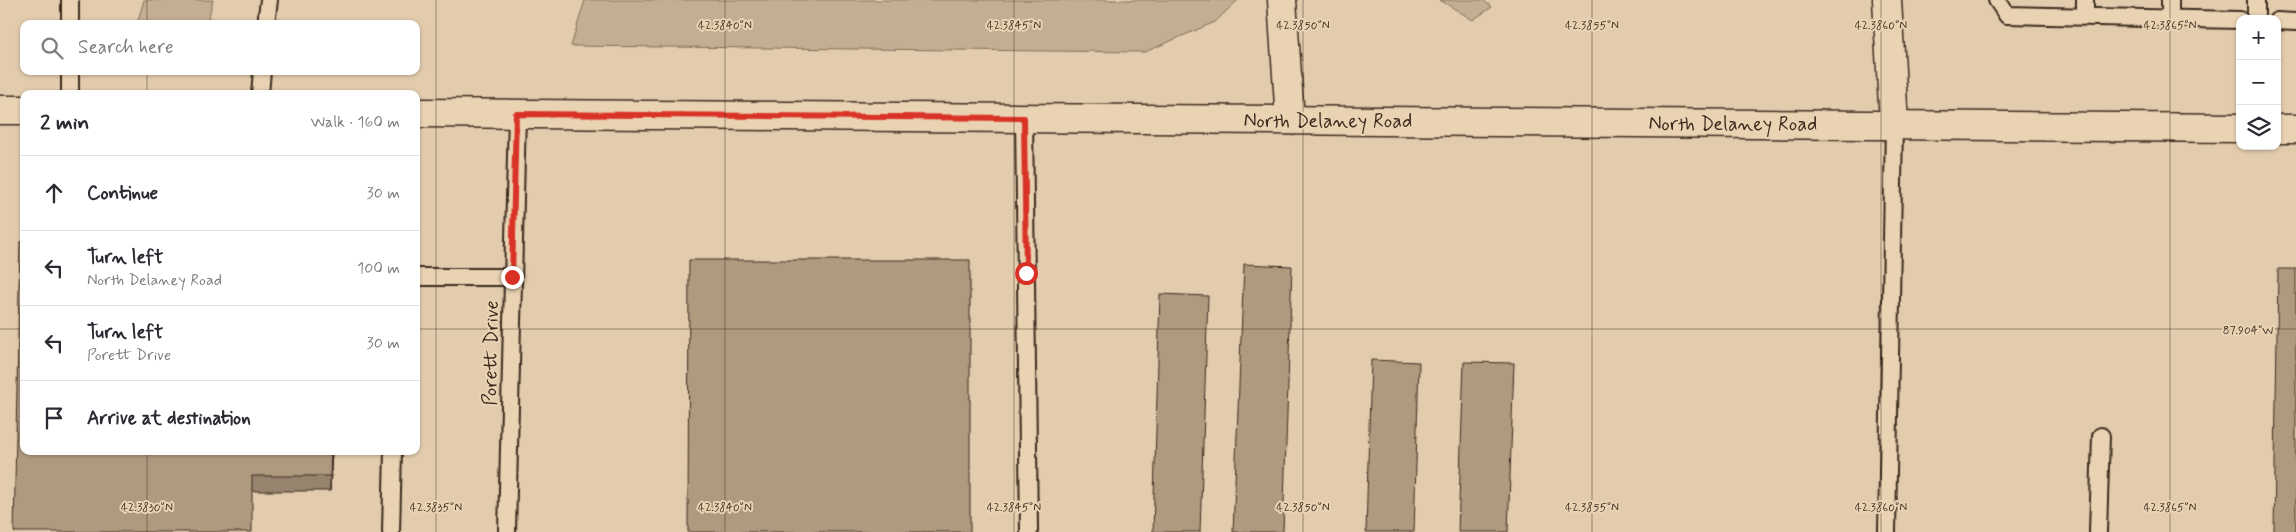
<!DOCTYPE html>
<html lang="en">
<head>
<meta charset="utf-8">
<style>
  :root { --surface:#fff; --page:#f2f2f3; --text:#2b2b33; --muted:#7c7c81; --line:#e1e1e2 }
  body { margin:0; font-family:Mynerve,sans-serif; background:var(--page); color:var(--text) }
  .controls { position:absolute; right:15px; top:15px; display:grid; overflow:hidden; border-radius:10px; box-shadow:0 1px 4px #0004 }
  .controls button { width:45px; height:45px; display:grid; place-items:center; padding:0; border:0; border-bottom:1px solid var(--line); background:var(--surface); color:var(--text); font:25px sans-serif }
  .stop { position:absolute; width:15px; height:15px; margin:-11px; border:4px solid #d93025; border-radius:50%; background:#fff }
  .stop.end { background:#d93025; border-color:#fff; box-shadow:0 1px 5px #0008 }
  .list { margin:0; padding:0; list-style:none }
  h2 { display:flex; justify-content:space-between; align-items:center; height:65px; margin:0; padding:0 20px; font-size:21px }
  h2 small { font-size:16px; font-weight:400; color:var(--muted) }
  .list li { display:grid; grid-template-columns:32px 1fr auto; gap:15px; align-items:center; box-sizing:border-box; height:75px; padding:0 20px; border-top:1px solid var(--line) }
  .list b { display:block; font-size:19px; white-space:nowrap }
  .list p { margin:0; font-size:16px; white-space:nowrap; color:var(--muted) }
  .list em { font-size:16px; font-style:normal; color:var(--muted) }
  .icon { flex:none; width:28px; height:28px; fill:none; stroke:currentColor; stroke-width:2; stroke-linecap:round; stroke-linejoin:round }
  .map { position:relative; flex:none; width:2296px; height:532px; overflow:hidden }
  .search { position:absolute; background:var(--surface); box-shadow:0 1px 4px #0004; left:20px; top:20px; width:400px; height:55px; display:flex; align-items:center; gap:12px; box-sizing:border-box; padding:0 18px; border-radius:10px; color:var(--muted); font-size:19px }
  .panel { position:absolute; background:var(--surface); box-shadow:0 1px 4px #0004; left:20px; top:90px; width:400px; height:365px; border-radius:10px }
  .map>svg:first-child { display:block }
  .green { fill:#c4ae93; stroke:#806c58 }
  .lines { fill:none; stroke-linecap:round; stroke-linejoin:round }
  .lane-casing { stroke:#3b2a1e; stroke-width:20 }
  .street-casing { stroke:#3b2a1e; stroke-width:31 }
  .secondary-casing { stroke:#3b2a1e; stroke-width:31 }
  .lane { stroke:#ead3b3; stroke-width:16 }
  .street { stroke:#ead3b3; stroke-width:28 }
  .secondary { stroke:#ead3b3; stroke-width:28 }
  .wall { fill:#96846e; stroke:#3b2a1e }
  .shaded-wall { fill:#7a6c5a; stroke:#3b2a1e }
  .building { fill:#af9a80; stroke:#3b2a1e }
  .route { stroke:#d93025; stroke-width:6 }
  .ticks { fill:none; stroke:#3b2a1e; stroke-width:1; stroke-opacity:0.45 }
  .labels { text-anchor:middle; stroke-width:4; stroke-linejoin:round; paint-order:stroke }
  .street-label { font-size:20px; fill:#3b2a1e; stroke:#ead3b3 }
  .ticks-label { font-size:12px; text-anchor:middle; fill:#3b2a1e; stroke:#ead3b3; stroke-width:4; stroke-linejoin:round; paint-order:stroke }
</style>
</head>
<body>
<div class="map">
<svg width="2296" height="532" viewBox="0 0 2296 532">
  <rect width="100%" height="100%" fill="#e3ccad"/>
  <filter id="ink" filterUnits="userSpaceOnUse"><feTurbulence type="fractalNoise" baseFrequency=".02" numOctaves="2"/><feDisplacementMap in="SourceGraphic" scale="10" xChannelSelector="R" yChannelSelector="G"/><feConvolveMatrix kernelMatrix="1 2 1 2 8 2 1 2 1" color-interpolation-filters="sRGB"/></filter>
  <g filter="url(#ink)">
    <path class="green" d="M144 0H213L207 24H137Z
      M585 0H1238L1215 22 1145 52 571 46Z
      M1440 0H1483L1492 7 1473 20Z"/>
    <g class="lines">
      <defs>
        <path id="lane" d="M70 0V24
          M1997 0 2007 15 2240 20
          M2085 0V16
          M2170 18V0
          M2256 19V0
          M2277 21 2296 22
          M266 24 269 0
          M70 71V94
          M260 94 262 71
          M1024 118 1029 532
          M416 277H513
          M391 532 393 451
          M507 532 517 114
          M1887 532 1894 124
          M2098 532 2101 436"/>
        <path id="street" d="M1282 0 1290 120
          M1887 0 1894 124"/>
        <path id="secondary" d="M0 110H24
          M416 113 2240 128
          M2277 129H2296"/>
      </defs>
      <use href="#lane" class="lane-casing"/>
      <use href="#street" class="street-casing"/>
      <use href="#secondary" class="secondary-casing"/>
      <use href="#lane" class="lane"/>
      <use href="#street" class="street"/>
      <use href="#secondary" class="secondary"/>
    </g>
    <path class="wall" d="M332 451 330 491H252L14 532Z"/>
    <path class="shaded-wall" d="M331 451H332L330 491V476Z"/>
    <path class="building" d="M20 242H24V451H331L330 476H252V532H14Z
      M689 260H970V532H688Z
      M1244 264 1292 266 1283 532H1233Z
      M2278 269H2296V532H2274Z
      M1160 294 1208 296 1200 532H1153Z
      M1371 360 1419 362 1414 532H1366Z
      M1464 362 1514 363 1508 532H1458Z"/>
  </g>
  <g class="lines" filter="url(#ink)">
    <path class="route" d="M512 277 516 114 1024 118 1026 273"/>
  </g>
  <path class="ticks" d="M147 0V24M436 0V532M725 0V532M1014 0V532M1303 0V532M1592 0V532M1881 0V532M2170 0V532M147 71V94M0 329H24M416 329H2296M147 451V532"/>
  <g class="labels">
    <g class="street-label">
      <text x="1328" y="127">North Delaney Road</text>
      <text x="1733" y="130">North Delaney Road</text>
      <text transform="translate(490 353) rotate(-89)" y="7">Porett Drive</text>
    </g>
  </g>
  <g class="ticks-label">
    <text x="725" y="29">42.3840°N</text>
    <text x="1014" y="29">42.3845°N</text>
    <text x="1303" y="29">42.3850°N</text>
    <text x="1592" y="29">42.3855°N</text>
    <text x="1881" y="29">42.3860°N</text>
    <text x="2170" y="29">42.3865°N</text>
    <text x="2248" y="334">87.904°W</text>
    <text x="147" y="511">42.3830°N</text>
    <text x="436" y="511">42.3835°N</text>
    <text x="725" y="511">42.3840°N</text>
    <text x="1014" y="511">42.3845°N</text>
    <text x="1303" y="511">42.3850°N</text>
    <text x="1592" y="511">42.3855°N</text>
    <text x="1881" y="511">42.3860°N</text>
    <text x="2170" y="511">42.3865°N</text>
  </g>
</svg>
<div class="controls">
<button>+</button>
<button>−</button>
<button><svg class="icon" aria-label="layers" viewBox="0 0 24 24"><path d="M12 4l9 5-9 5-9-5zM3 14l9 5 9-5"/></svg></button>
</div>
<div class="stop" style="left:1026px;top:273px"></div>
<div class="stop end" style="left:512px;top:277px"></div>
<div class="search"><svg class="icon" aria-label="search" viewBox="0 0 24 24"><circle cx="10" cy="10" r="6"/><path d="M15 15l6 6"/></svg>Search here</div>
<section class="panel">
<h2>2 min<small>Walk · 160 m</small></h2>
<ul class="list">
<li><svg class="icon" aria-label="ahead" viewBox="0 0 24 24"><path d="M12 20V5M6 11l6-6 6 6"/></svg><div><b>Continue</b></div><em>30 m</em></li>
<li><svg class="icon" aria-label="left" viewBox="0 0 24 24"><path d="M17 20v-9H6M10 6l-5 5 5 5"/></svg><div><b>Turn left</b><p>North Delaney Road</p></div><em>100 m</em></li>
<li><svg class="icon" aria-label="left" viewBox="0 0 24 24"><path d="M17 20v-9H6M10 6l-5 5 5 5"/></svg><div><b>Turn left</b><p>Porett Drive</p></div><em>30 m</em></li>
<li><svg class="icon" aria-label="arrive" viewBox="0 0 24 24"><path d="M6 21V4h12l-3 4 3 4H6"/></svg><div><b>Arrive at destination</b></div></li>
</ul>
</section>
</div>
</body>
</html>
